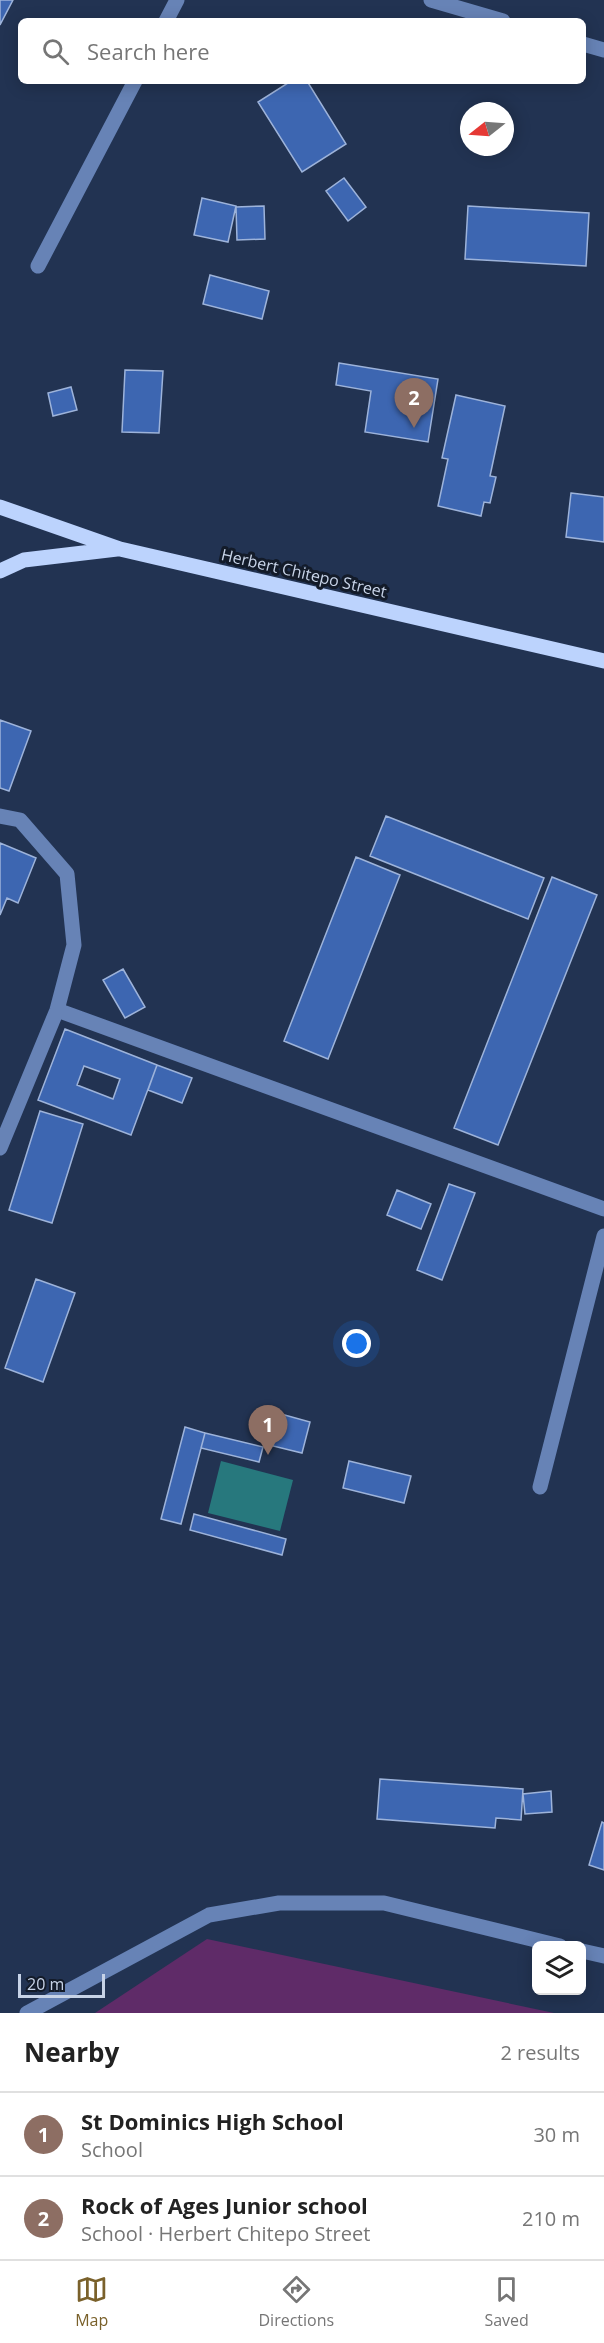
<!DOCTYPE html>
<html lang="en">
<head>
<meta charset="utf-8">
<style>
  :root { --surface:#fff; --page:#f6f6f6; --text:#222; --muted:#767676; --line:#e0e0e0; --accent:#7a612b }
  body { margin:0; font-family:"Open Sans",sans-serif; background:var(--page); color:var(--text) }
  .controls { position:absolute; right:18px; bottom:18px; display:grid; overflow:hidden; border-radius:9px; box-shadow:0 3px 15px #0003 }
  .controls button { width:54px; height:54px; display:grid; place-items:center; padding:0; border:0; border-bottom:2px solid var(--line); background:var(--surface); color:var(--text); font:30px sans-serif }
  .compass { position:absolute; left:460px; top:102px; width:54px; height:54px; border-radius:50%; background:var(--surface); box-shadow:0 3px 15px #0003; rotate:253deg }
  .scale { position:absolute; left:18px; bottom:15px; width:87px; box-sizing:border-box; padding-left:6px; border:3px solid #c7d3e7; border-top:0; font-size:16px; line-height:21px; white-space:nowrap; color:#c7d3e7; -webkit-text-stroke:4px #131b29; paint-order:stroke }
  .you { position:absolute; left:357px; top:1344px; width:21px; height:21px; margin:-15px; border:4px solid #fff; border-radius:50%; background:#1a73e8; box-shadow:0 0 0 9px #1a73e833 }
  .badge { display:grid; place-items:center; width:39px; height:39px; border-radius:50%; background:var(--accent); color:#fff; font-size:20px; font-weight:700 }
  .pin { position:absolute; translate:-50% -50px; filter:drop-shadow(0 2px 3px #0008) }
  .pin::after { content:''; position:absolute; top:32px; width:21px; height:18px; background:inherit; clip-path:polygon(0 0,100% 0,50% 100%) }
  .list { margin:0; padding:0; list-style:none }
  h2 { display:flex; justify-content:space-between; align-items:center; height:78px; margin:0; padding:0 24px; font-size:26px }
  h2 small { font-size:20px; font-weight:400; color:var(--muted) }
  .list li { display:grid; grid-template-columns:39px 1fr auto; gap:18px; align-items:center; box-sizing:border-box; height:84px; padding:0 24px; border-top:2px solid var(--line) }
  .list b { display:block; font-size:22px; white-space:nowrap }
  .list p { margin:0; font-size:20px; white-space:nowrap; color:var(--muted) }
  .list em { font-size:20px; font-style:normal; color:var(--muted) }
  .icon { flex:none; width:33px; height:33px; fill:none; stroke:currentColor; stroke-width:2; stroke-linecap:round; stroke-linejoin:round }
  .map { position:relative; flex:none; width:604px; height:2013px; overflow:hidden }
  .search { position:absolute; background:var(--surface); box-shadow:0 3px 15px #0003; left:18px; right:18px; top:18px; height:66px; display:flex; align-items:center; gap:15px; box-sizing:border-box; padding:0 21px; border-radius:9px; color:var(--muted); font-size:22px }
  .sheet { height:246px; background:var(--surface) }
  nav { display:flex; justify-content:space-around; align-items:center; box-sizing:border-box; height:84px; border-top:2px solid var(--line); background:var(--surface); font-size:16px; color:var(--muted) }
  nav a { display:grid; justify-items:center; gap:3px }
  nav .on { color:var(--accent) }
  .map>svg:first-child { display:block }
  .green { fill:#5f2b68 }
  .water { fill:#27787d }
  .building { fill:#3d66b1; stroke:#9db3da; stroke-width:1.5; fill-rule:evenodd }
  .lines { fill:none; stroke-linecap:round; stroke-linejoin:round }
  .minor { stroke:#6783b6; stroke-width:15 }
  .major { stroke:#bcd3fd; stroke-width:15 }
  .labels { text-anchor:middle; stroke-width:6; stroke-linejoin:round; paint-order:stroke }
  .street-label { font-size:16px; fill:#c7d3e7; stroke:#131b29 }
</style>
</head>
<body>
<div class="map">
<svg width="604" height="2013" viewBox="0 0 604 2013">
  <rect width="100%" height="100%" fill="#223352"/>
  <path class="green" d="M207 1939 554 2013H95Z"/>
  <path class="water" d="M221 1461 293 1480 280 1531 208 1513Z"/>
  <path class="building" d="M0 0H13L0 25Z
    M291 81H307L346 144 302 172 258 102Z
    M344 178 366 207 348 221 326 191Z
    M202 198 236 206 228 242 194 235Z
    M264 206 265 239 237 240 236 207Z
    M468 206 589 213 586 266 465 259Z
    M210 275 269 291 262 319 203 304Z
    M339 363 438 379 428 442 365 432 371 391 336 385Z
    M125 370 163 371 159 433 122 432Z
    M71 387 77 410 53 416 48 393Z
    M456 395 505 406 490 476 496 477 490 503 484 502 481 516 438 506 448 459 442 458Z
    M571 493 604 497V542L566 537Z
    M0 720 31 731 9 791 0 788Z
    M386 816 544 878 528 919 370 856Z
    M0 843 36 858 18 903 7 898 0 915Z
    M356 857 400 875 328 1059 284 1041Z
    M552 877 597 895 498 1145 454 1128Z
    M123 969 145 1007 125 1018 103 980Z
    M65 1029 157 1065 131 1135 38 1100ZM84 1066 120 1079 113 1099 77 1085Z
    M157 1065 192 1078 182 1103 148 1090Z
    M40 1111 83 1124 52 1223 9 1210Z
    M449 1184 475 1193 442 1280 417 1270Z
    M397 1190 431 1204 421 1229 387 1215Z
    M36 1279 75 1293 43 1382 5 1368Z
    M281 1414 310 1422 302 1453 273 1446Z
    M185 1427 205 1433 181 1524 161 1519Z
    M205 1433 263 1447 259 1462 201 1448Z
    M349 1461 411 1476 404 1503 343 1488Z
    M194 1514 286 1539 282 1555 190 1530Z
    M380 1779 523 1789 521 1820 496 1818 495 1828 377 1819Z
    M551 1791 552 1812 525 1814 523 1794Z
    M602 1822 604 1823V1870L589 1865Z"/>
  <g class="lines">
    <path class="minor" d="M431 0 503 21
      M166 21 177 0
      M583 44 604 50
      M38 266 135 81
      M0 816 20 820 67 874 74 945 57 1010 0 1148
      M57 1010 604 1209
      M540 1487 604 1236
      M582 1951 604 1956
      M27 2013 209 1915 279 1903H384L560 1946"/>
    <path class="major" d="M0 507 120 549 604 661
      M0 571 24 560 117 549"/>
  </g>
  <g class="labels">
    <g class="street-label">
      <text transform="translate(304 573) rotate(13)" y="6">Herbert Chitepo Street</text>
    </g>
  </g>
</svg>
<div class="controls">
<button><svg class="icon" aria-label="layers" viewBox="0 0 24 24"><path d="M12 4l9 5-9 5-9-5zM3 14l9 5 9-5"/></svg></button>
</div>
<svg class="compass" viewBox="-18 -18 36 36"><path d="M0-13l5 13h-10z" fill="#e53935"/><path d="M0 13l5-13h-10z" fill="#767676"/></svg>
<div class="scale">20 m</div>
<div class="you"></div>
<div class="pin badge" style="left:268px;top:1455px;background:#8d6e63">1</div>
<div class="pin badge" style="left:414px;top:428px;background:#8d6e63">2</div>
<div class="search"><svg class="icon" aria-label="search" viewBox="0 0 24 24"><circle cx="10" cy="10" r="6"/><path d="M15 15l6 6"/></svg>Search here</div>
</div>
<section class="sheet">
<h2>Nearby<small>2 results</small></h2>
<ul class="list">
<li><span class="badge" style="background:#8d6e63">1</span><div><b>St Dominics High School</b><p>School</p></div><em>30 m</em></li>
<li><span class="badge" style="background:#8d6e63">2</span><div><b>Rock of Ages Junior school</b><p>School · Herbert Chitepo Street</p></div><em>210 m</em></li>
</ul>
</section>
<nav>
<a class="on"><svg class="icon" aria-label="map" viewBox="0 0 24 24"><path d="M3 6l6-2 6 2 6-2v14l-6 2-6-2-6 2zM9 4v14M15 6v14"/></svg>Map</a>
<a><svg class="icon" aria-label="directions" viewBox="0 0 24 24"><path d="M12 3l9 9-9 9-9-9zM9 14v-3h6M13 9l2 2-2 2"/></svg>Directions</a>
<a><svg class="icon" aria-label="saved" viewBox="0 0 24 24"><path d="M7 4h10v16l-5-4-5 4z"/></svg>Saved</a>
</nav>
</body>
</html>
